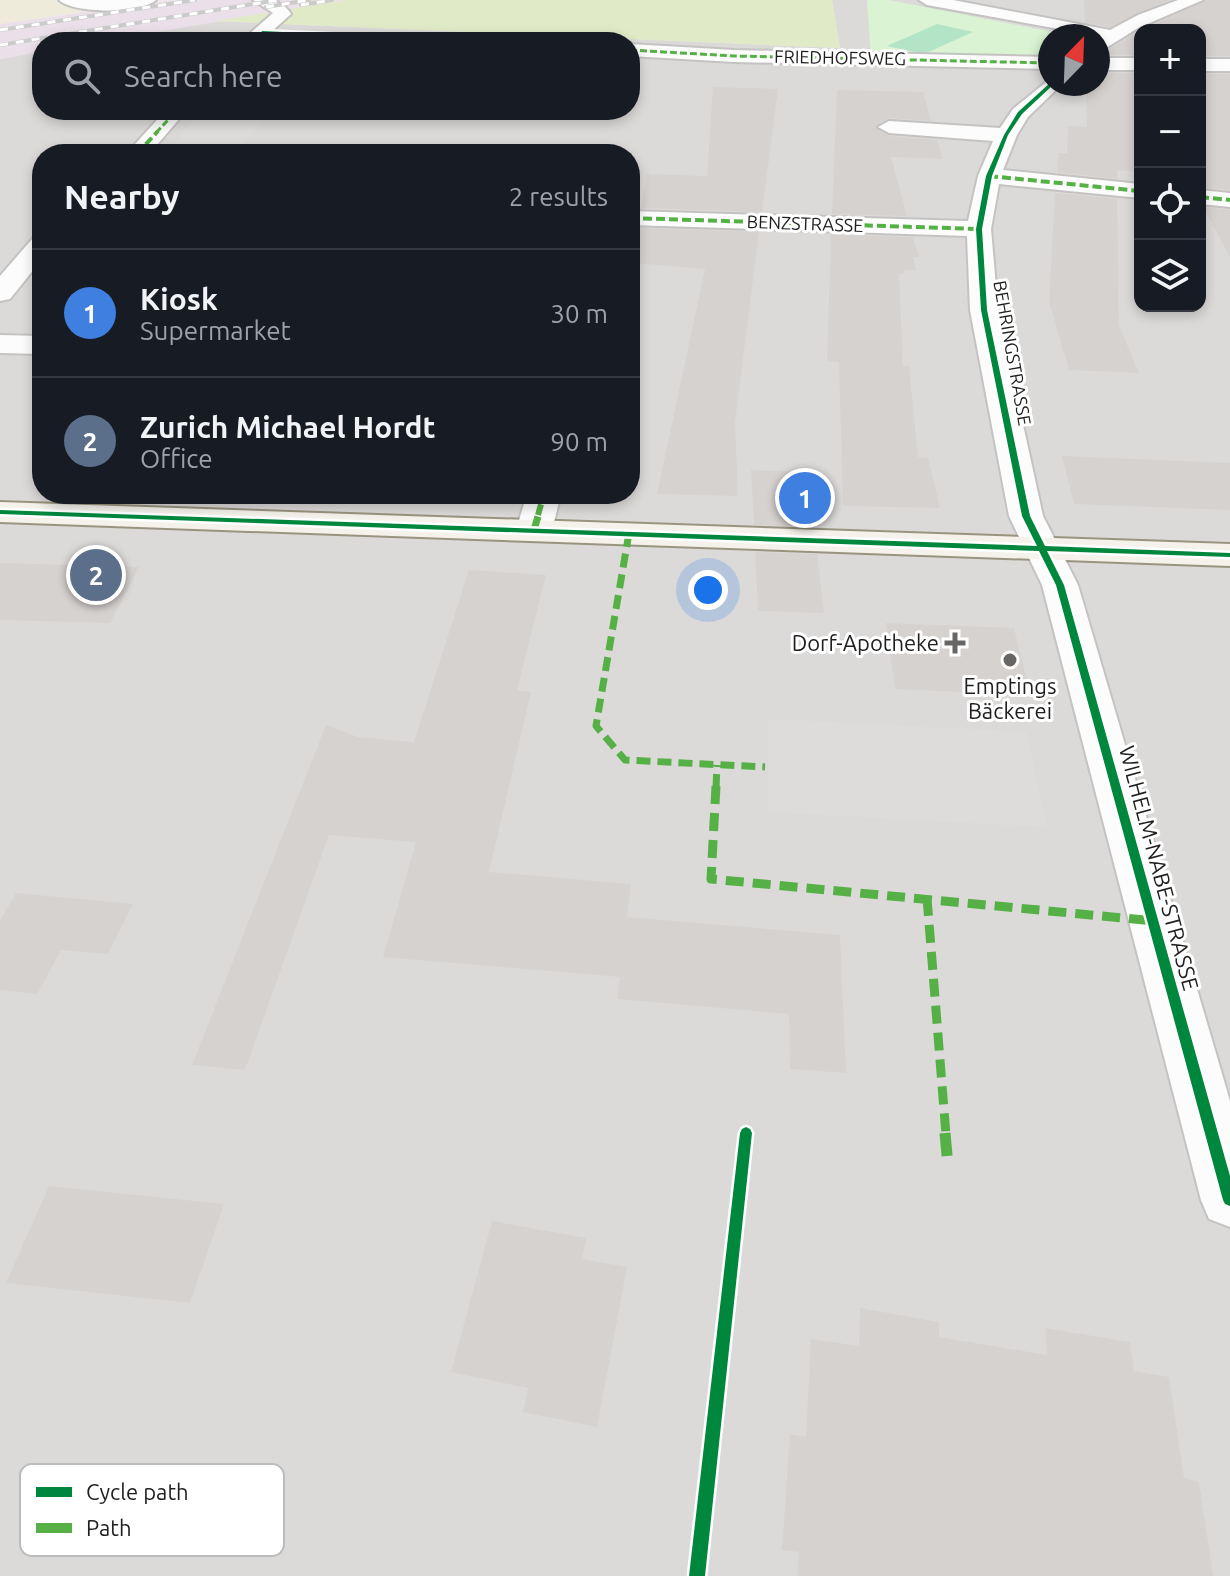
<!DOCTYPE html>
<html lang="en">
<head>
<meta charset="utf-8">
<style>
  :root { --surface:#171b24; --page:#20242c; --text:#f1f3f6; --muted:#9ea1a6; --line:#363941; --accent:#676665 }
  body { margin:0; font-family:Ubuntu,sans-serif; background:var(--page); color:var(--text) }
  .controls { position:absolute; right:24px; top:24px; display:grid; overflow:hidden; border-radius:16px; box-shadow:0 4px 12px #0003 }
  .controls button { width:72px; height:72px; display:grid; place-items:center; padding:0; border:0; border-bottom:2px solid var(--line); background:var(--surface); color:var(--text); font:40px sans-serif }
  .compass { position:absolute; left:1038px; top:24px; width:72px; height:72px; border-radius:50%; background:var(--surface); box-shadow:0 4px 12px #0003; rotate:23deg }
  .you { position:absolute; left:708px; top:590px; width:28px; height:28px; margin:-20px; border:6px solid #fff; border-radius:50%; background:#1a73e8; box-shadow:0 0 0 12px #1a73e833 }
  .badge { display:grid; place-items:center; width:52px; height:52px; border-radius:50%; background:var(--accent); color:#fff; font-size:26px; font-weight:700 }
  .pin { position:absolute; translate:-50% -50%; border:4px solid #fff; box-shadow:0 2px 8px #0006 }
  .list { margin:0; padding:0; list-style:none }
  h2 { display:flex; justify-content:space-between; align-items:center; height:104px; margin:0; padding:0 32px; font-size:34px }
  h2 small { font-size:26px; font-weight:400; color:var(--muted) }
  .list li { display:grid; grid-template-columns:52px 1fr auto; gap:24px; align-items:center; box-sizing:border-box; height:128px; padding:0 32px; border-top:2px solid var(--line) }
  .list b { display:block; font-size:30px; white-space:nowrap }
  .list p { margin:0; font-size:26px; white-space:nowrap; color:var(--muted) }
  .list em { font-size:26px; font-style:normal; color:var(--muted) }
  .icon { flex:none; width:44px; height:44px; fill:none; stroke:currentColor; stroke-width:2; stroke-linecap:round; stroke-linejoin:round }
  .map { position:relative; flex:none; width:1230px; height:1576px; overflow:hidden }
  .search { position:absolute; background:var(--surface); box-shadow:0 4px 12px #0003; left:32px; top:32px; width:608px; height:88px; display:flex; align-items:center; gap:20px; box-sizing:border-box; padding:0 28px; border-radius:32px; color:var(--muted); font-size:30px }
  .panel { position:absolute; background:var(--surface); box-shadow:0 4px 12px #0003; left:32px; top:144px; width:608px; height:360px; border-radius:32px }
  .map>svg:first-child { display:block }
  .residential { fill:#dcdad9; fill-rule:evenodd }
  .industrial { fill:#ebe0e9 }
  .farmland { fill:#eeebdb }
  .grass { fill:#e0eac6 }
  .park { fill:#d9f3d3 }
  .pitch { fill:#b3e4c5 }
  .parking { fill:#dddcdb }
  .building { fill:#d6d2d0 }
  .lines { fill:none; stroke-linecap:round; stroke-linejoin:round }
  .street-casing { stroke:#c4c3c2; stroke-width:4 }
  .secondary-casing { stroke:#98947f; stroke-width:4 }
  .street { fill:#fcfcfc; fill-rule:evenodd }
  .secondary { fill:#f4f2eb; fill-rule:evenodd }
  .rail-casing { stroke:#cbcbca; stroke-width:4 }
  .rail { stroke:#fff; stroke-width:3; stroke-dasharray:8; stroke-linecap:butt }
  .quiet-far5 { stroke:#55b145; stroke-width:3; stroke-dasharray:7 3; stroke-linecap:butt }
  .quiet-far4 { stroke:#55b145; stroke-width:4; stroke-dasharray:9 4; stroke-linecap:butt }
  .quiet-far3 { stroke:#55b145; stroke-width:6; stroke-dasharray:11 6; stroke-linecap:butt }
  .quiet-far2 { stroke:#55b145; stroke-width:7; stroke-dasharray:14 7; stroke-linecap:butt }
  .quiet-far1 { stroke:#55b145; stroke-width:9; stroke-dasharray:18 9; stroke-linecap:butt }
  .quiet { stroke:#55b145; stroke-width:11; stroke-dasharray:23 11; stroke-linecap:butt }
  .cycleway-casing { stroke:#fff; stroke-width:5 }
  .cycleway { fill:#00873e; fill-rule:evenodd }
  .poi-dot { fill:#676665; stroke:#fff; stroke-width:3 }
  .labels { text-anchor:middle; stroke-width:6; stroke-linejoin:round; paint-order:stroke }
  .far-street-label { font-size:18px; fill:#1f1f1f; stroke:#fff }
  .poi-label { font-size:22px; fill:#1f1f1f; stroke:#fff; text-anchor:end }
  .street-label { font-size:22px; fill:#1f1f1f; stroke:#fff }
  .key { fill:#fff; stroke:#bcbcbc; stroke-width:2 }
  .key-label { font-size:22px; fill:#1f1f1f }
</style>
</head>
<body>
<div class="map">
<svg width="1230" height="1576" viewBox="0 0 1230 1576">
  <rect width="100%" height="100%" fill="#edeae8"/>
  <path class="residential" d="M832 0H1230V1576H0V59L42 51V110H630V42H96L215 21 840 48ZM1140 30H1200V306H1140ZM1050 36H1098V84H1050ZM42 154H630V494H42Z"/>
  <path class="industrial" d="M174 0H347L96 42H42V51L0 59V24Z"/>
  <path class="farmland" d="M0 0H51L85 11 0 24Z"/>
  <path class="grass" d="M347 0H832L840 48 215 21Z"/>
  <path class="park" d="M867 0H889L1073 36H1050V59L871 56Z"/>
  <path class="pitch" d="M937 24 973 32 924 54 887 46Z"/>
  <path class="parking" d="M203 110H269L242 147 172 145Z
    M768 719 1026 732 1047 827 768 812Z"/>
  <path class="building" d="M1084 0H1169L1110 27 1085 22Z
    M1206 0H1230V56H1200V30H1141Z
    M1139 31 1140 55H1100Z
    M1098 73H1140V172L1117 170V179L1057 172 1059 153H1067L1068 126 1087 127 1086 84H1098Z
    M1200 74H1230V190L1200 187Z
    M713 87 778 89 762 212 641 208 647 174 707 176Z
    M837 90 923 92 931 121 889 118 875 126 889 136 937 140 943 159 891 157 907 216 832 214Z
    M1055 193 1117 199 1119 325 1139 373 1069 370 1049 301Z
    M1203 207 1230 210V257Z
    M638 228 759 232 735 422 738 496 657 494 705 269 633 263Z
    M831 235 913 237 919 257H913L916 270H903L904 274H899L903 366H909L918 457 928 458 940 508 843 506 839 362 827 361Z
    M1062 456 1230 463V510L1074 504Z
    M751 470 809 472 815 527 754 525Z
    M755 552 817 554 824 613 758 611Z
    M0 563 139 567 110 623 0 620Z
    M469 570 546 575 517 690 531 692 489 872 631 884 627 917 840 935 846 1073 790 1069 789 1014 617 999 620 977 383 957 416 842 329 835 245 1070 192 1065 326 725 358 737 414 742Z
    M886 623 1014 628 1029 689 1005 688 1007 694 895 689Z
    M16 893 133 904 108 954 61 950 37 994 0 990V921Z
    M49 1186 224 1204 190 1303 6 1283Z
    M492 1221 586 1238 582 1259 627 1267 597 1427 523 1412 528 1388 451 1372Z
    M860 1308 939 1322V1337L1047 1355 1045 1328 1130 1342 1134 1371 1169 1377 1184 1478 1199 1482 1213 1576H797L799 1552 782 1550 790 1434 806 1437 811 1339 859 1346Z"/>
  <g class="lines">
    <defs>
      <path id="street" d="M59 0H156C141 14 74 14 59 0Z
        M253 0C268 0 283 0 291 14L260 42H240L273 13Z
        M919 0H953L1110 30 1138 15 1178 0H1203L1138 28 1098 53V36L927 5Z
        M630 44 734 50 1050 57V69L734 62 630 56Z
        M1098 58H1140V70H1098Z
        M1200 59H1230V71H1200Z
        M1050 79V84H1062L1028 117 1017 135 1003 170 1140 184V198L999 184 991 229 998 310 1043 516 1078 585 1230 1101V1227L1209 1219 1201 1200 1042 585 1009 516 970 310 967 236 630 225V211L968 221 978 176 993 141 889 133 878 127 889 121 1000 128 1013 109Z
        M166 110H187L149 154H126Z
        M1200 190 1230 193V207L1200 204Z
        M42 235V259L10 299 0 301V276L33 238Z
        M0 335 42 336V354L0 353Z
        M527 494H561L552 530 546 537 534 541 522 537 516 530Z"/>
      <path id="secondary" d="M0 502 1230 544V566L0 522Z"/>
    </defs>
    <use href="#street" class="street-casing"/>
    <use href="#secondary" class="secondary-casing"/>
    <use href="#street" class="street"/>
    <use href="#secondary" class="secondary"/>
    <defs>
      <path id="rail" d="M301 5 332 0
        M266 7 309 0
        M0 30 195 0
        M0 45 278 0"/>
    </defs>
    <use href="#rail" class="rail-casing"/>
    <use href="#rail" class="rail"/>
    <path class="quiet-far5" d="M630 50 734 56 1050 63
      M156 133 177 110"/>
    <path class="quiet-far4" d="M137 154 158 131
      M989 176 1140 191
      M1200 197 1230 200
      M630 218 979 229"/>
    <path class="quiet-far3" d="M538 515 544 494"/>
    <path class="quiet-far2" d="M534 530 539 513
      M629 533 596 726 625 760 765 767
      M716 788 717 765"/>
    <path class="quiet-far1" d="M716 786 711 879 1155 921
      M927 898 946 1135"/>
    <path class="quiet" d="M945 1133 948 1166"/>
    <defs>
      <path id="cycleway" d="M262 31 467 41 469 42 261 33Z
        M1050 83 1054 84 1022 114 1008 135 992 176 982 229 987 310 1030 516 1045 546 1230 553V557L1047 551 1064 585 1230 1176V1206L1225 1204 1223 1200 1056 585 1039 551 0 514V510L1037 546 1022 516 981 310 976 229 986 176 1004 135 1018 112Z
        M746 1127 750 1129 752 1133 705 1576H689L740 1133 742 1129Z"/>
    </defs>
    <use href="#cycleway" class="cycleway-casing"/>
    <use href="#cycleway" class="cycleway"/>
  </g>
  <g class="poi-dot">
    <path d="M951 631h8v8h8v8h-8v8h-8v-8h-8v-8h8z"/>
    <circle cx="1010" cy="660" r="8"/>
  </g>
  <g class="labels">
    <g class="far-street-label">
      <text transform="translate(840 58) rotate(1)" y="6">FRIEDHOFSWEG</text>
      <text transform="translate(805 224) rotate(2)" y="6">BENZSTRASSE</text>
      <text transform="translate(1012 353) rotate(80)" y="6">BEHRINGSTRASSE</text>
    </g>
    <g class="poi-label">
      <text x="939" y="651">Dorf-Apotheke</text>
      <text x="1010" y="694" text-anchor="middle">Emptings<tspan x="1010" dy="25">Bäckerei</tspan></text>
    </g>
    <g class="street-label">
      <text transform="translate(1159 868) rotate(75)" y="8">WILHELM-NABE-STRASSE</text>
    </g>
  </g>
  <rect x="20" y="1464" width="264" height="92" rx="12" class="key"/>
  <rect x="36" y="1487" width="36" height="10" fill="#00873e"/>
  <rect x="36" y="1523" width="36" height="10" fill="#55b145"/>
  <g class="key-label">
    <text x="86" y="1500">Cycle path</text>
    <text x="86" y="1536">Path</text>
  </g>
</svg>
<div class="controls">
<button>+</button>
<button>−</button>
<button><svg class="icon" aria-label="locate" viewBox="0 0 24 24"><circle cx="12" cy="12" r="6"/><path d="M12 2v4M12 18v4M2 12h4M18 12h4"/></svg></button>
<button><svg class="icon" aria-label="layers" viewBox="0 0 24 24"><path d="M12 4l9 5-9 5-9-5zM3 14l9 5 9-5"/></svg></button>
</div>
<svg class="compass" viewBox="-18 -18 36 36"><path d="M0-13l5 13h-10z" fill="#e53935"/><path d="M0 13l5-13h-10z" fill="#9ea1a6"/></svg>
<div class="you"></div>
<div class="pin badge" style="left:805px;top:498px;background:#3f7fe0">1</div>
<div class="pin badge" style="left:96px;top:575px;background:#5c6f8a">2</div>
<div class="search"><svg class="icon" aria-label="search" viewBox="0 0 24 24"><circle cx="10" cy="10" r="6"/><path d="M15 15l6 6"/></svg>Search here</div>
<section class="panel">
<h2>Nearby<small>2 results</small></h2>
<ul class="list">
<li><span class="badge" style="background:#3f7fe0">1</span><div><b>Kiosk</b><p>Supermarket</p></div><em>30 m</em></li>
<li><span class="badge" style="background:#5c6f8a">2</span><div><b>Zurich Michael Hordt</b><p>Office</p></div><em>90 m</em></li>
</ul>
</section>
</div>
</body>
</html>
